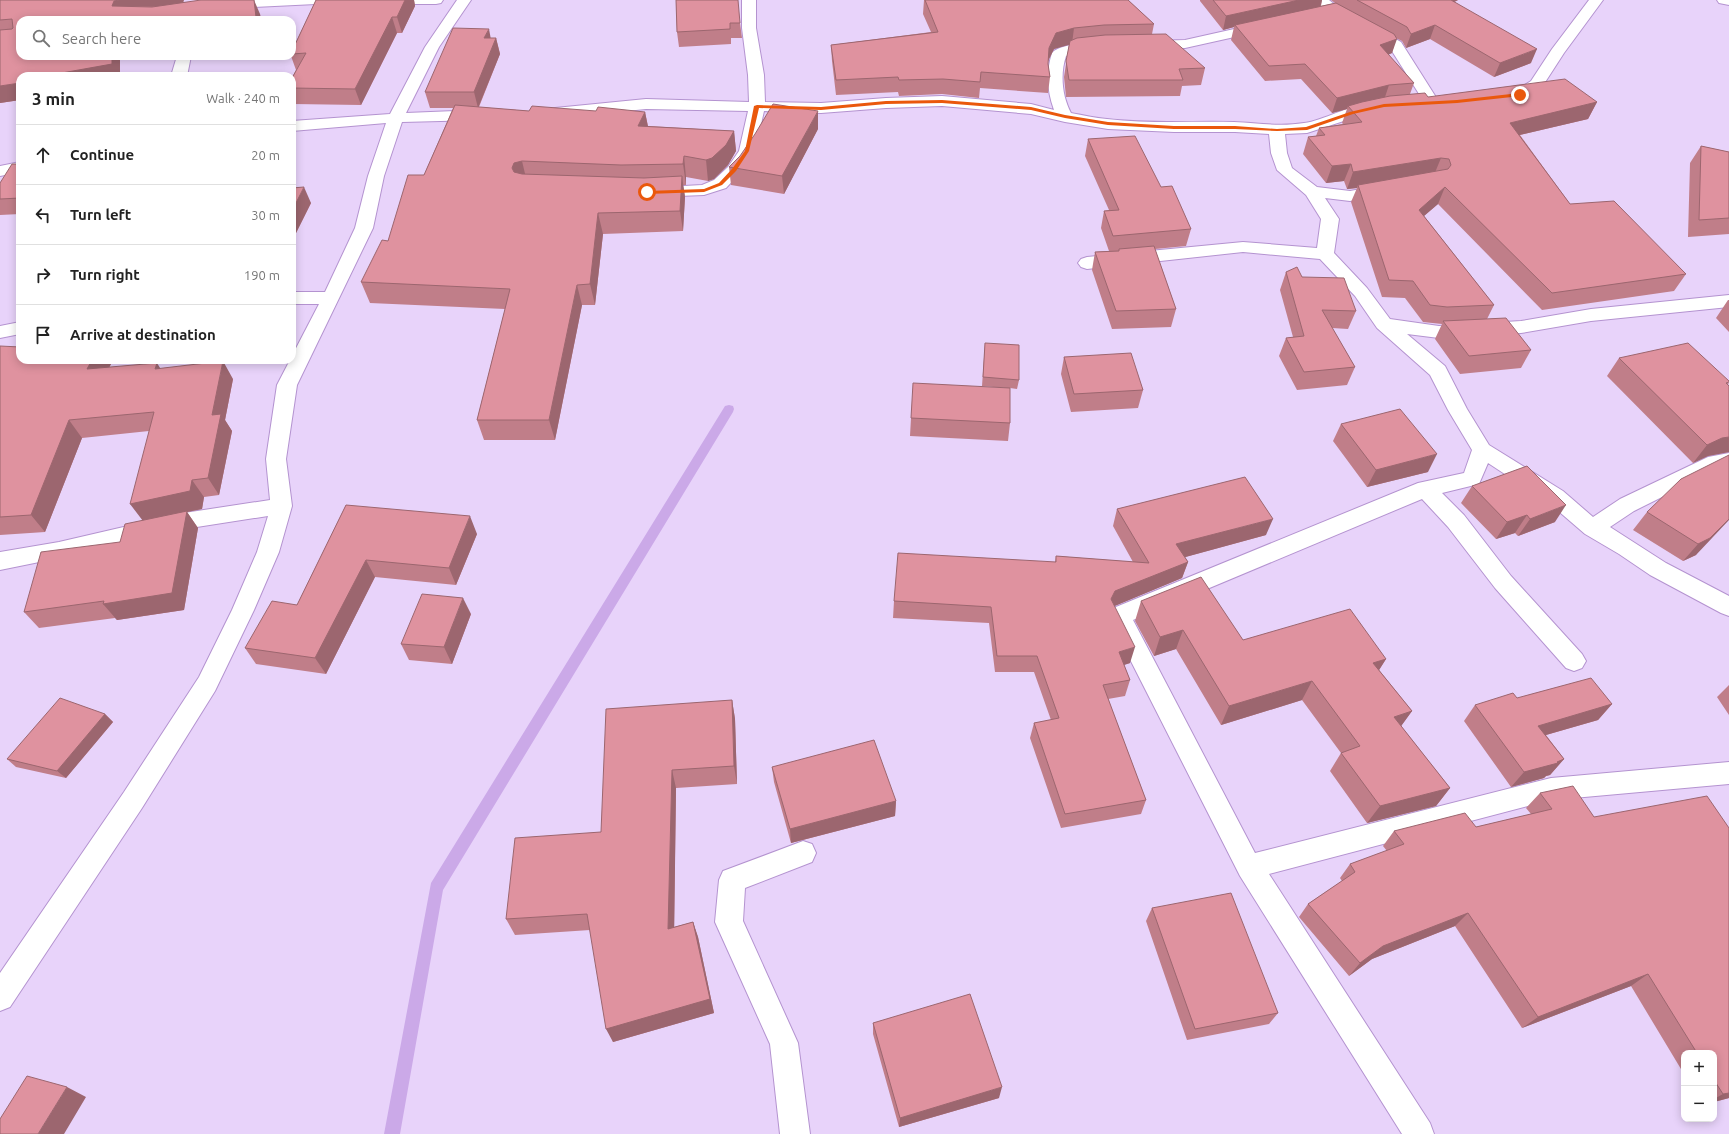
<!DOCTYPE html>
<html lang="en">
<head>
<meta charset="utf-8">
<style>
  :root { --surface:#fff; --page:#f6f6f6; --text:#222; --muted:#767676; --line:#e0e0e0 }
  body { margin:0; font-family:Ubuntu,sans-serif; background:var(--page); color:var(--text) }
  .controls { position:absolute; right:12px; bottom:12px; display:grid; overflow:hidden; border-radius:8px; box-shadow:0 2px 10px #0003 }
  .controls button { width:36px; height:36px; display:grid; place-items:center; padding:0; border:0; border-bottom:1px solid var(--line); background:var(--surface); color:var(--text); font:20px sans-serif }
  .stop { position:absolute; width:12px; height:12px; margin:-9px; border:3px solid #ea580c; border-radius:50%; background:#fff }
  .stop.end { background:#ea580c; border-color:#fff; box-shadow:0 1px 4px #0008 }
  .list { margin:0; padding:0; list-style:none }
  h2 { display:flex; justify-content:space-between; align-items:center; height:52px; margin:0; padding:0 16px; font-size:17px }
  h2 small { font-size:13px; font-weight:400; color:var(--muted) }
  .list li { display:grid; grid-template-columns:26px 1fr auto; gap:12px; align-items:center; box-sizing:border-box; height:60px; padding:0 16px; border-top:1px solid var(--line) }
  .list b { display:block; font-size:15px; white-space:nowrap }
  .list em { font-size:13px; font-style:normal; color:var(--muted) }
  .icon { flex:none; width:22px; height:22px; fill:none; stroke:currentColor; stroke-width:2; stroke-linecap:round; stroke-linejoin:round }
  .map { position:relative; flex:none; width:1729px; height:1134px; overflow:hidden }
  .search { position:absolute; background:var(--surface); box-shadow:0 2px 10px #0003; left:16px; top:16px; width:280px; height:44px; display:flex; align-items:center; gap:10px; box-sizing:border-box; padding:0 14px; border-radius:12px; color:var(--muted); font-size:15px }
  .panel { position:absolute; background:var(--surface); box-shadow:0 2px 10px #0003; left:16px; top:72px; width:280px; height:292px; border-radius:12px }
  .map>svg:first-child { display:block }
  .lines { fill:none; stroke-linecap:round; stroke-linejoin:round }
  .stream { fill:#cba9e8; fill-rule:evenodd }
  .street-casing { stroke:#b493d0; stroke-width:2 }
  .street { fill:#fff; fill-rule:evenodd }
  .wall { fill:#c07e89 }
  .shaded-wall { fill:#9c666f }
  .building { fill:#df929f; stroke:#9c666f }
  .route { fill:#ea580c }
</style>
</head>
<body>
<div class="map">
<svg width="1729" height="1134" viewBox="0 0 1729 1134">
  <rect width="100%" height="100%" fill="#e8d3fa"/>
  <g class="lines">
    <path class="stream" d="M729 405 733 406 734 409 733 412 443 890 400 1134H384L431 883 725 406Z"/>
    <defs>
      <path id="street" d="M247 0H323L321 3 316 4 254 7 226 12 221 11 219 8 221 5Z
        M359 0H443L441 3 436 4H366L361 3Z
        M457 0H471L439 47 406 113 480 110 486 112 488 115 486 118 480 120 402 122 384 176 373 228 297 385 286 459 292 506 279 552 254 610 215 691 142 808 10 1007 0 1011V973L124 792 199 677 232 610 257 552 268 516 184 529 59 558 0 570V552L59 542 184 513 270 500 266 459 277 385 290 360H292V356L319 304H292V292H325L355 228 368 176 386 123 292 131V121L390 114 425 47Z
        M742 0H756V28L764 75 765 102 821 103 886 98 942 96 1031 104 1054 110C1047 91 1046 72 1052 53 1058 44 1094 41 1104 44L1106 47 1104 50 1073 53 1066 56C1060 74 1062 96 1071 113 1083 115 1095 118 1107 119 1149 124 1192 121 1234 122 1258 123 1280 127 1304 123 1325 121 1358 99 1379 105L1382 108 1379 111 1356 117 1307 133 1285 134 1287 153 1292 168 1317 187 1350 191 1383 185 1389 186 1391 190 1389 194 1350 201 1325 198 1339 219 1334 253 1367 288 1390 319 1439 326 1521 321 1591 309 1729 295V307L1591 321 1521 333 1439 338 1407 334 1445 366 1467 409 1489 445 1563 491 1593 517 1620 499 1708 457 1729 453V469H1718L1634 511 1610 527 1666 563 1729 596V616L1721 613 1650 575 1619 554 1585 534 1549 503 1488 463 1479 484 1442 493 1464 515 1511 576 1582 654 1586 661 1582 668 1574 671 1566 668 1495 588 1448 527 1422 499 1133 620 1255 853 1551 778 1729 762V784L1551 800 1269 874 1430 1123 1434 1134H1402L1240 876 1108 616 1111 609 1418 483 1464 473 1472 450 1448 410 1430 375 1377 328 1355 296 1320 259 1243 252 1087 269 1081 267 1078 263 1081 259 1087 257 1243 242 1317 248 1321 219 1306 195 1277 170 1271 153 1269 134 1235 132H1174L1108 129 1065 122 1031 114 942 106 886 108 821 113 764 111 755 151 740 173 726 188 704 195 654 197 648 196 646 192 648 188 702 185 714 180 728 167 739 151 748 111 646 109 555 118 549 116 547 113 549 110 555 108 646 99 749 102 748 75 742 28Z
        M1313 0H1329L1339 8 1401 42 1439 102 1436 105 1431 107 1426 105 1390 48 1329 14Z
        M1589 0H1603L1564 53 1542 87 1525 98 1520 100 1507 98 1504 95 1507 92 1517 90 1531 81 1552 49Z
        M1717 0H1729V5L1719 3Z
        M1261 23 1266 24 1268 27 1266 30 1185 48 1149 49 1144 48 1142 45 1144 42 1149 41 1185 40Z
        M177 56H191L187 76H171Z
        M20 162V172L0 176V166Z
        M20 322V334L0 338V326Z
        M803 841 812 844 816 853 812 862 745 888 743 921 798 1043 810 1134H780L770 1044 715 922 719 880 723 871Z"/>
    </defs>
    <use href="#street" class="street-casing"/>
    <use href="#street" class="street"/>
  </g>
  <path class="wall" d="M0 0 183 2 260 14 261 20H20V100L0 103Z
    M316 0H414L415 6 402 33H397L361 105 293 104 292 102V78L296 70 291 56H292V51Z
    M676 0 740 23 742 38H731V44L679 47 677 32Z
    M924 0H1128L1154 24 1152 34 1205 68 1201 85 1182 86 1180 96 1066 97 1064 77 1069 44 1054 49 1048 61V64L1050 77 1048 93 980 88 979 98 942 94 899 96 898 92 836 95 832 61 831 45 931 32 923 14Z
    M1200 0H1322L1321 6 1335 3 1331 0H1458L1454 2 1531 63 1494 77 1430 39 1406 48 1402 41 1396 38 1392 53 1388 55 1414 83 1410 94 1428 97 1597 102 1588 119 1520 135 1570 204 1686 274 1674 291 1542 310 1438 204 1424 216 1494 305 1487 319 1531 350 1521 368 1460 374 1435 339 1442 324 1423 322 1405 298 1382 297 1351 202 1357 188 1347 189 1344 181 1326 183 1303 154 1308 137 1316 136 1319 128 1343 124 1342 123 1347 109 1332 113 1301 79 1265 81 1231 40 1234 27 1223 30 1200 1Z
    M491 38H496L500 54 479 107 529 111 645 112 648 126 734 131 736 151 728 165 714 179 708 181 686 177V185H683L685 197 683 231 603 234 595 305H582L555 440H484L477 420 505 309 370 303 361 282 388 241 424 175 453 108H430L425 92Z
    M818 129 784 194 731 185 729 167Z
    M1088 139 1161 187 1191 229 1186 246 1155 249 1176 309 1171 327 1112 329 1092 270 1095 252 1109 251 1101 228 1104 211 1109 210 1085 156Z
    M1701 146 1729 152V234L1688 237 1690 163Z
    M20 164V214L0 215V183Z
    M292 188 311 203 295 235H292Z
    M1286 272 1302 277 1356 311 1348 329 1332 328 1355 367 1347 385 1297 390 1279 356 1286 338 1293 337 1280 290Z
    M1728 300H1729V332L1716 318Z
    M985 343 1019 380 1017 389 1010 388V423L1008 441 910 436 911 418 1005 388 982 386Z
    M0 346 20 360H113L109 368 160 369 233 379 225 420 232 431 219 495 204 497 202 509 187 512 198 528 184 610 117 620 115 618 39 628 24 612 120 542 142 520 149 431 82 438 45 532 0 535Z
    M1064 357 1143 390 1138 408 1071 412 1061 374Z
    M1619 358 1729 383 1728 384 1729 386V452L1708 456 1693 463 1607 376Z
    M1341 424 1428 472 1367 487 1333 441Z
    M1729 455 1696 555 1683 561 1633 530 1647 512Z
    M1472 486 1555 522 1518 536 1515 533 1496 539 1461 503Z
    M346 505 477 534 456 585 375 577 326 674 256 664 245 648 297 605Z
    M1117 509 1266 535 1185 557 1188 562 1182 578 1114 606 1130 663 1124 665 1130 680 1125 696 1108 699 1146 800 1141 814 1061 828 1030 738 1034 723 1051 720 1034 672H995L989 623 893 618 894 601 1055 562 1056 556 1133 562 1113 526Z
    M1141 601 1243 640 1386 659 1379 670 1412 711 1401 726 1450 788 1436 806 1367 823 1330 771 1341 753 1302 700 1221 725 1176 649 1154 656 1135 621Z
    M471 614 452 664 409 660 401 644Z
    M1729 685V715L1717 697Z
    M1517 698 1612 704 1598 720 1546 735 1564 759 1550 775 1546 776 1544 778 1511 787 1464 721 1475 705Z
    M732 700 735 719 737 784 676 788 674 927 693 922 698 937 714 1013 613 1042 590 930 515 935 506 919 601 832Z
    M105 714 113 722 66 778 16 767 7 759Z
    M772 767 896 801 895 816 791 843 774 782Z
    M1540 793 1594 817 1729 828V1098L1714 1102V1053H1684V1074L1631 986 1522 1028 1455 926 1372 959 1349 976 1299 917 1308 904 1342 881 1340 878 1350 864 1387 851 1383 846 1394 831 1476 827 1531 814 1526 808Z
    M1152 908 1278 1013 1269 1024 1187 1040 1146 921Z
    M873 1023 999 1098 899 1127 873 1034Z"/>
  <path class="shaded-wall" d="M119 0H184L182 7 112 6 114 1Z
    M254 0 260 14 261 20H239Z
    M405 0H414L415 6 402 33 397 17Z
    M1299 0H1322L1320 8 1235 25 1234 27 1223 30 1226 16Z
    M1443 0H1458L1439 10Z
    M392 17 397 33 361 105 355 89Z
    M1435 25 1430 39 1406 48 1411 34Z
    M1074 28 1072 44 1054 49 1047 63 1049 48 1056 33Z
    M489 29 492 45 484 38Z
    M496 38 500 54 478 108 474 92Z
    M1397 39 1392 53 1375 60 1380 45Z
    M1537 49 1531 63 1494 77 1500 63Z
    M112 56H120V76H45Z
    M20 83V100L0 103V86Z
    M1389 85 1384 100 1348 106 1347 109 1332 113 1337 98Z
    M1597 102 1588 119 1502 139 1510 123Z
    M818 111V129L784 194 782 176Z
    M645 112 649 132 638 126Z
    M734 131 736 151 728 165 714 179 708 181 706 160Z
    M684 156 686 177V185L683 164Z
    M1441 158 1434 175 1358 185 1357 188 1347 189 1353 172Z
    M522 161 527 182 520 183 512 168 514 163Z
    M1351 164 1344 181 1326 183 1332 166Z
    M682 176 685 197 683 231 680 211Z
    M304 187 311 203 295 235 292 229V211Z
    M1445 187 1438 204 1411 227 1419 210Z
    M598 213 603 234 595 305 590 284Z
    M577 285 582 305 555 440 549 420Z
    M92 360H113L99 387 87 369Z
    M223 361 233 379 225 420 232 431 219 495 208 478 212 415Z
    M157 363 168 381 155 369Z
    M69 420 82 438 45 532 31 515Z
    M1729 437V452L1708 456 1693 463 1707 445 1722 438Z
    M1437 454 1428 472 1367 487 1376 470Z
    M192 480 204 497 202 509 187 512 198 528 184 610 117 620 103 604 143 521 130 504Z
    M1566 505 1555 522 1518 536 1530 519Z
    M1527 515 1515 533 1496 539 1507 522Z
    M470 516 477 534 456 585 449 568Z
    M1273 519 1266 535 1171 561 1176 544Z
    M1729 519V520L1696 555 1683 561 1698 544Z
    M366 560 375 577 326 674 315 658Z
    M1188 562 1182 578 1110 608 1111 599 1115 591Z
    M463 598 471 614 452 664 444 647Z
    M1183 630 1176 649 1154 656 1160 637Z
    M1135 647 1130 663 1114 668 1119 652Z
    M1386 659 1374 678 1373 663Z
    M1312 681 1302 700 1221 725 1229 706Z
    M732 700 735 719 737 784 734 766Z
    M1612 704 1598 720 1525 741 1538 726Z
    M1412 711 1399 729 1394 717Z
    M105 714 113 722 66 778 57 771Z
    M1564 759 1550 775 1546 776 1544 778 1511 787 1524 772Z
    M672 770 676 788 674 944 668 929Z
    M1450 788 1436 806 1367 823 1380 806Z
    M896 801 895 816 791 843 790 829Z
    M1468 913 1455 926 1372 959 1349 976 1360 963 1383 946Z
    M693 922 698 937 714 1013 613 1042 606 1029Z
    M1648 974 1631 986 1522 1028 1538 1017Z
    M67 1087 86 1097 64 1134H38Z
    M1002 1087 999 1098 899 1127 900 1118Z
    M1729 1093V1098L1714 1102V1099L1723 1094Z"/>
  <path class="building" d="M0 0H119L114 1 112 6 152 7 201 0H254L256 17 239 20H20V56H112V64L45 76H20V83L0 86V30L12 29 13 28 12 19 0 20Z
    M316 0H405L397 17H392L355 89 292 88V78L306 53 292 54V51Z
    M676 0H738L740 23H730V29L677 32Z
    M925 0H1128L1154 24 1104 25 1074 28 1056 33 1049 48 1048 64 1050 77 981 72 980 82 943 79 899 80 898 77 836 80 831 45 938 32Z
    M1213 0H1299L1226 16Z
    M1357 0H1451L1537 49 1500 63 1435 25 1411 34 1407 27Z
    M1336 3 1394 34 1397 39 1380 45 1414 83 1389 85 1337 98 1305 64 1269 66 1235 25Z
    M453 28 489 29 484 38H496L474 92H425Z
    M1166 34 1205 68 1179 69 1183 80H1069L1066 61 1070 41 1077 38 1105 35Z
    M1565 79 1597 102 1510 123 1570 204 1614 201 1686 274 1552 293 1445 187 1419 210 1494 305 1447 307 1430 305 1413 281 1389 280 1358 185 1448 169 1451 165 1449 159 1441 158 1353 172 1351 164 1332 166 1308 137 1325 135 1319 128 1362 122 1348 106 1362 102 1390 96 1425 93 1428 97Z
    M773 104 818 111 782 176 729 167 740 156 755 134Z
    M455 105 529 111 532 106 596 111 598 107 645 112 638 126 734 131 726 145 712 158 706 160 684 156 683 164 621 165 522 161 514 163 512 168 514 172 522 174 644 178 682 176 680 211 598 213 590 284 577 285 549 420H477L510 289 361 282 382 240 388 241 408 175H424Z
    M1135 136 1161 187 1172 186 1191 229 1113 236 1104 211 1119 210 1088 139Z
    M1701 146 1729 152V218L1699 220Z
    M12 164H20V198L0 199V183Z
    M304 187 292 211V188Z
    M1154 246 1176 309 1116 311 1095 252 1119 251V249Z
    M1297 267 1302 277 1344 278 1356 311 1322 310 1355 367 1304 372 1286 338 1304 336 1286 272Z
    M1506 318 1531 350 1469 356 1443 321Z
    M985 343 1019 345V380L983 377Z
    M1688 343 1729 381V382L1726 383 1729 386V437L1722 438 1707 445 1619 358Z
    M0 346 20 347V360H92L87 369 157 363 155 369 223 361 212 415 221 414 208 478 192 480 190 491 130 504 154 412 69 420 31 515 0 517Z
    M1131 353 1143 390 1074 394 1064 357Z
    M913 383 1010 388V423L911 418Z
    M1400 409 1437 454 1376 470 1341 424Z
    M1729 455V519L1710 538 1698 544 1647 512 1681 479Z
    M1527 466 1566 505 1530 519 1527 515 1507 522 1472 486Z
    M1245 477 1273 519 1176 544 1188 562 1115 591 1111 599 1135 647 1119 652 1130 680 1103 685 1146 800 1065 814 1034 723 1059 718 1037 656H997L991 607 894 601 898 553 1056 562V556L1149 563 1117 509Z
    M346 505 470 516 449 568 366 560 315 658 245 648 272 601 297 605Z
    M187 511 172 593 103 604 104 601 24 612 41 552 120 542 125 524Z
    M1201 577 1243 640 1350 609 1386 659 1373 663 1412 711 1394 717 1450 788 1380 806 1341 753 1360 746 1312 681 1229 706 1183 630 1160 637 1141 601Z
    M422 594 463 598 444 647 401 644Z
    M1591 678 1612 704 1538 726 1564 759 1557 762 1558 763 1524 772 1475 705 1513 693 1517 698Z
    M60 698 105 714 57 771 7 759Z
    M732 700 734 766 672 770 668 929 693 922 710 999 606 1029 587 914 506 919 515 838 601 832 606 709Z
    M874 740 896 801 790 829 772 767Z
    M1573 786 1594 817 1707 796 1729 828V1093L1723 1094 1714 1080V1053H1697L1648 974 1538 1017 1468 913 1383 946 1360 963 1308 904 1355 872 1350 864 1404 844 1394 831 1465 813 1476 827 1552 809 1540 793Z
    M1231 893 1278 1013 1195 1029 1152 908Z
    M970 994 1002 1087 900 1118 873 1023Z
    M27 1076 67 1087 38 1134H0V1119Z"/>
  <path class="route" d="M1520 93 1521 96 1457 103 1384 107 1353 114 1307 130 1277 131 1235 129H1174L1108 125 1065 118 1031 110 942 103 886 104 821 110 759 108 749 151 736 171 722 185 704 192 647 194 644 192 647 191 704 189 719 183 732 169 745 151 754 106 757 105 821 107 886 101 942 100 1031 107 1065 115 1108 122 1174 126H1235L1277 129 1306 127 1350 112 1384 104 1457 100Z"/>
</svg>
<div class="controls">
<button>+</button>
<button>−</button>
</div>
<div class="stop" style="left:647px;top:192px"></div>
<div class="stop end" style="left:1520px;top:95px"></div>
<div class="search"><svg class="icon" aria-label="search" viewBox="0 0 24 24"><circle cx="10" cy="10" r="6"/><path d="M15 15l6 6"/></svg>Search here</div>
<section class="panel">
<h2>3 min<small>Walk · 240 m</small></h2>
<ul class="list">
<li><svg class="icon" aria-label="ahead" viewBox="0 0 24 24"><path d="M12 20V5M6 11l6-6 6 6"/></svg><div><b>Continue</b></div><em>20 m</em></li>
<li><svg class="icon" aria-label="left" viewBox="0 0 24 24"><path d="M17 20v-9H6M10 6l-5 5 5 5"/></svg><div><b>Turn left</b></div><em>30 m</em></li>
<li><svg class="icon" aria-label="right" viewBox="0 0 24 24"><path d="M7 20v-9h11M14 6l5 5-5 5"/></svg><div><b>Turn right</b></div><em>190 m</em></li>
<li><svg class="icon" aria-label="arrive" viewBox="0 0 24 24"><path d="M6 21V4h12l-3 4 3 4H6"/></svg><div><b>Arrive at destination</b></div></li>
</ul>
</section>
</div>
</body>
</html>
